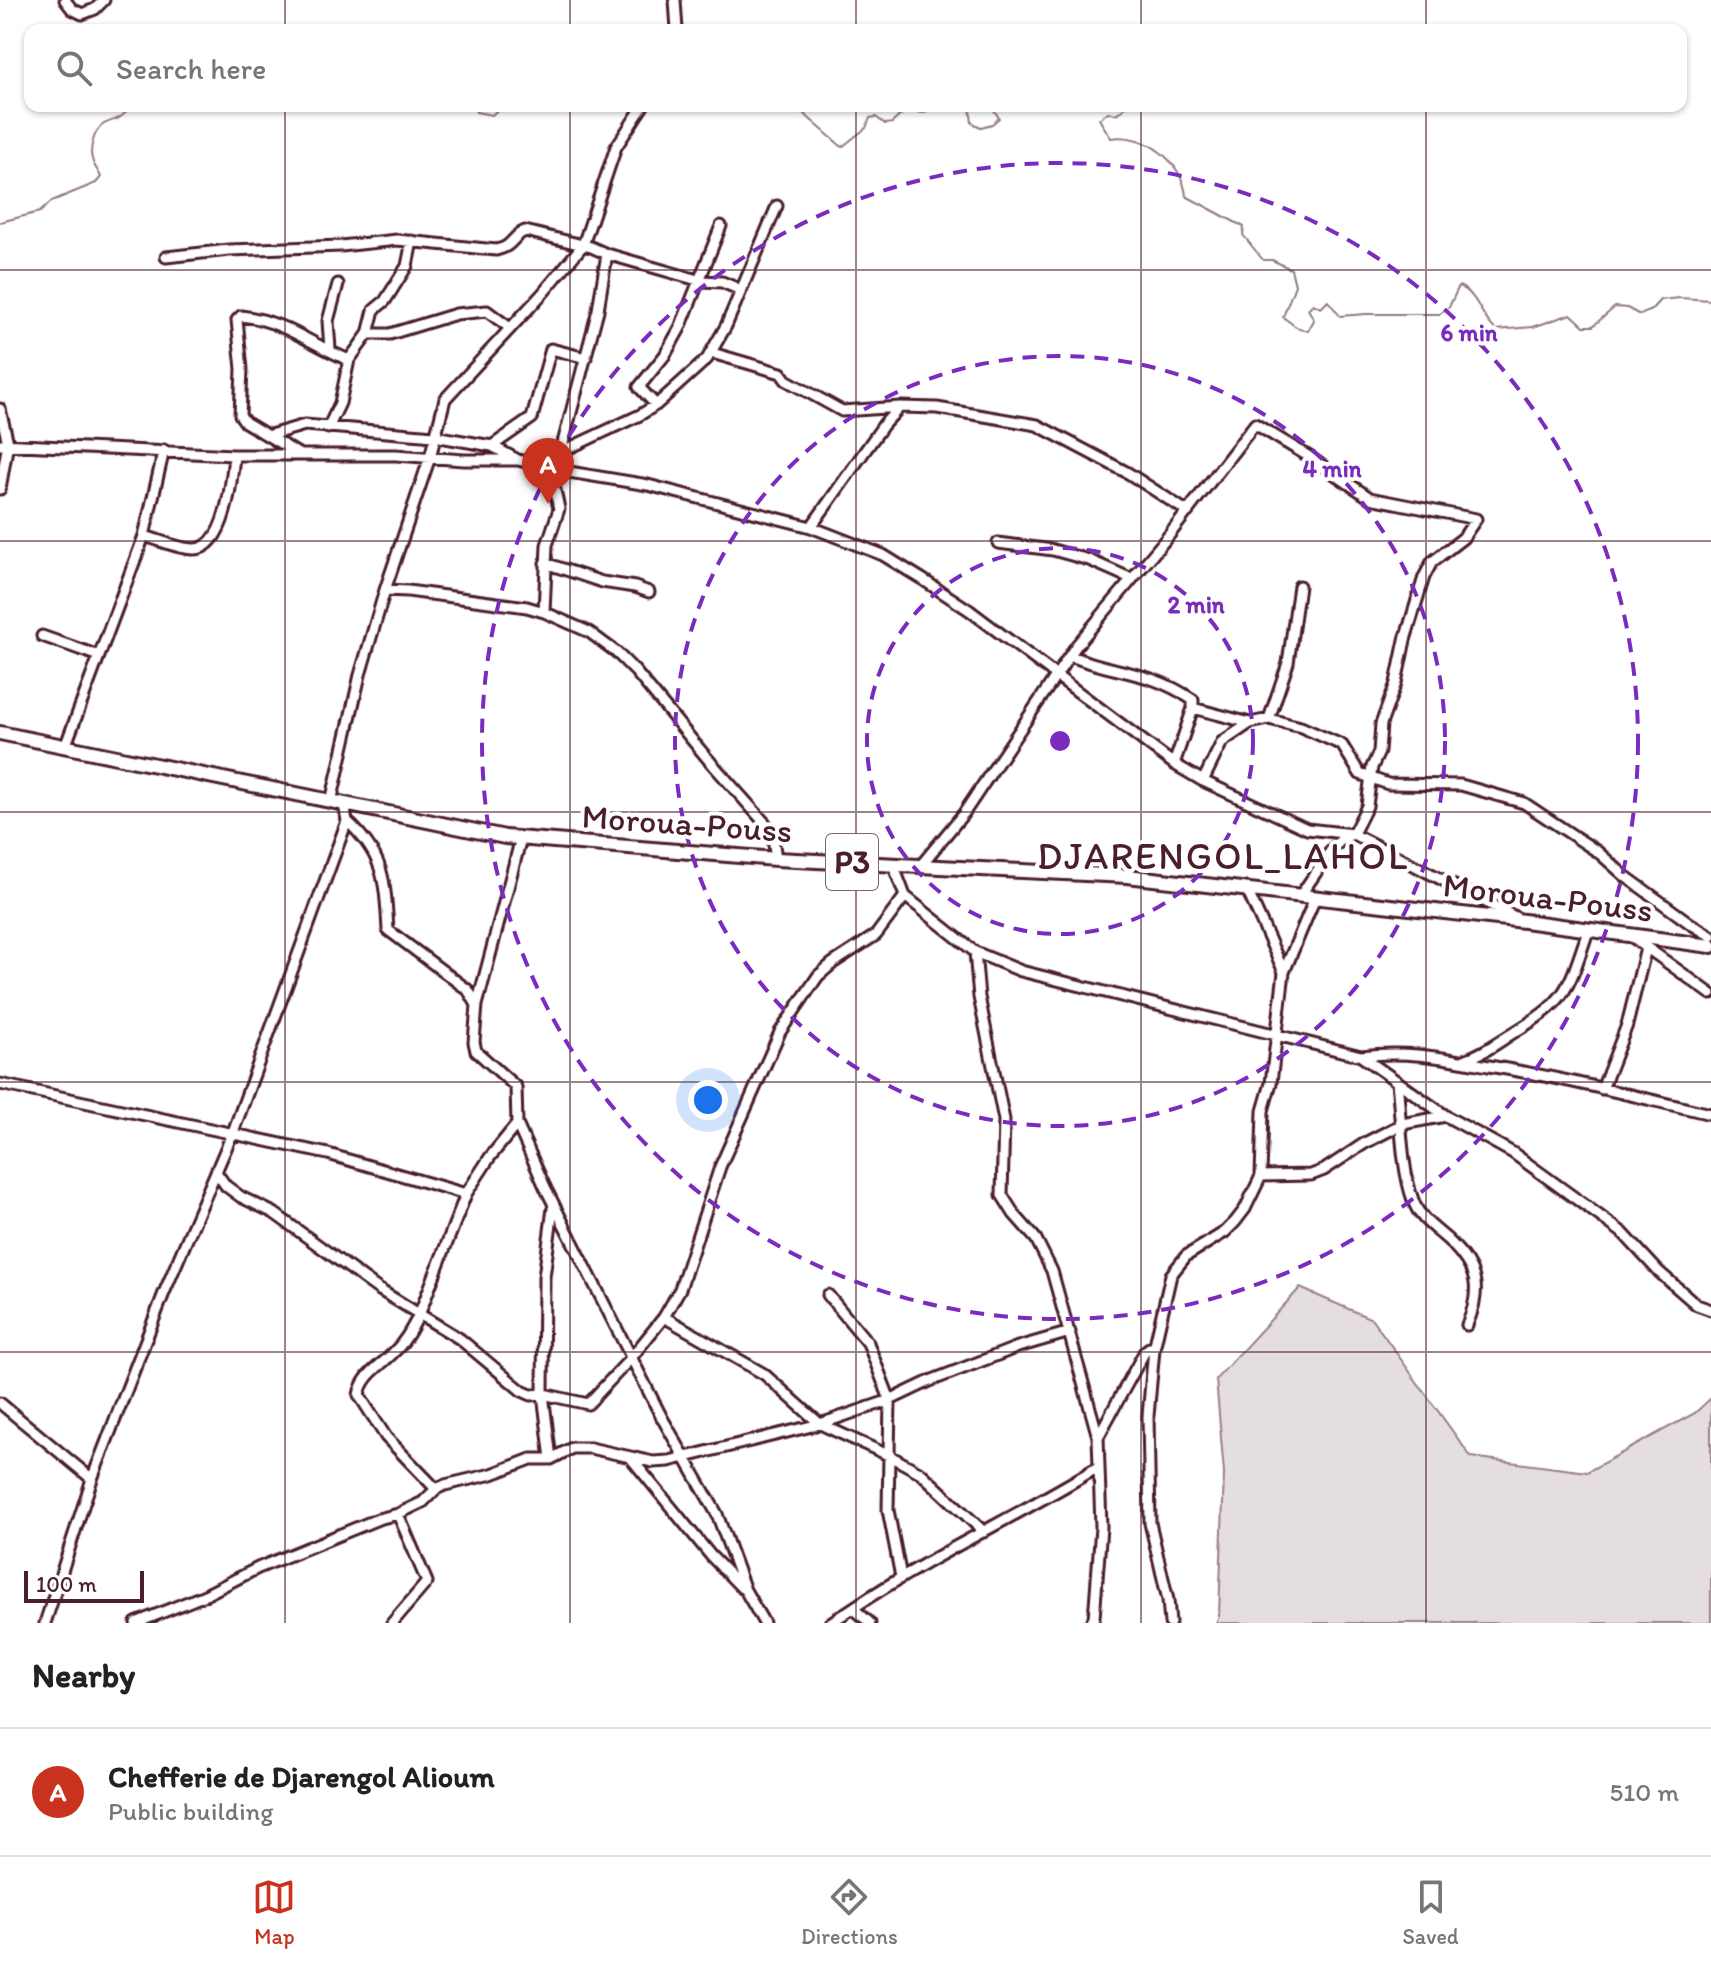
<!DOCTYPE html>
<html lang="en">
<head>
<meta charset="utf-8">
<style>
  :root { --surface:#fff; --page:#f6f6f6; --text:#222; --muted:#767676; --line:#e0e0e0; --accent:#c8321e }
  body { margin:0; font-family:Itim,sans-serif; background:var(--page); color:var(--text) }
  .scale { position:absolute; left:24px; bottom:20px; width:120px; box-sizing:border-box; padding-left:8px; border:4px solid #4a1f2b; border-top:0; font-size:22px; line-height:28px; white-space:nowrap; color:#4a1f2b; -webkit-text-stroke:6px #fff; paint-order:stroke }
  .you { position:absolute; left:708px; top:1100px; width:28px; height:28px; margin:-20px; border:6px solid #fff; border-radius:50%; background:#1a73e8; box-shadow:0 0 0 12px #1a73e833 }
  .badge { display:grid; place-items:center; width:52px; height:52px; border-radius:50%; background:var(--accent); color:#fff; font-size:26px; font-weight:700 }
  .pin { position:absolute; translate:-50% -66px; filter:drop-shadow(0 2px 4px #0008) }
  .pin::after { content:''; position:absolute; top:42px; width:28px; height:24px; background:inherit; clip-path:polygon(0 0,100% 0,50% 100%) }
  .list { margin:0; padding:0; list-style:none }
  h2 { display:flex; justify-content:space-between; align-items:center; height:104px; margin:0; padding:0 32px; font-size:34px }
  h2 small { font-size:26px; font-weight:400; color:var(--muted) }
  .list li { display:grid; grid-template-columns:52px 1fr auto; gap:24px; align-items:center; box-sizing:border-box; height:128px; padding:0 32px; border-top:2px solid var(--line) }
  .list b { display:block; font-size:30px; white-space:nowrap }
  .list p { margin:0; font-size:26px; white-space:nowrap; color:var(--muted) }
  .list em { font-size:26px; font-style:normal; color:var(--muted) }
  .icon { flex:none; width:44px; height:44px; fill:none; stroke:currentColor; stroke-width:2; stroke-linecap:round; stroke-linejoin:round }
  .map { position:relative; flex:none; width:1711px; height:1623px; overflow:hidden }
  .search { position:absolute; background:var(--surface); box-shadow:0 2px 6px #0004; left:24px; right:24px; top:24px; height:88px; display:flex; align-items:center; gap:20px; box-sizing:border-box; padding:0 28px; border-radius:16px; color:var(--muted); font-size:30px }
  .sheet { height:232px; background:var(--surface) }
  nav { display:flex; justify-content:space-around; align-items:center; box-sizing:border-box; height:112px; border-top:2px solid var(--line); background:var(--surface); font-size:22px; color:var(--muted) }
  nav a { display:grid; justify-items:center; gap:4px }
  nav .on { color:var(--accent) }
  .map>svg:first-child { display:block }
  .green { fill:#e5dee0; stroke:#987e86; stroke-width:2 }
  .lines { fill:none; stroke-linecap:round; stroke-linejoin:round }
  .stream { stroke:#91787e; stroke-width:2 }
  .minor-casing { stroke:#4a1f2b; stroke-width:15 }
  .major-casing { stroke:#4a1f2b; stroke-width:18 }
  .minor { stroke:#fff; stroke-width:9 }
  .major { stroke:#fff; stroke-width:12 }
  .grid { fill:none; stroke:#4a1f2b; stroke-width:2; stroke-opacity:0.55 }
  .ring { fill:none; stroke:#7b2cbf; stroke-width:4; stroke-dasharray:14 10 }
  .labels { text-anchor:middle; stroke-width:8; stroke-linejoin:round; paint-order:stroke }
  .shield { fill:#fff; stroke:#80626b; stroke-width:2 }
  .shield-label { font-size:32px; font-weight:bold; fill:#4a1f2b }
  .street-label { font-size:34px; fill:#4a1f2b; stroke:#fff }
  .quarter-label { font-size:38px; letter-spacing:2px; fill:#4a1f2b; stroke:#fff }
  .centre { fill:#7b2cbf; stroke:#fff; stroke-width:4 }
  .ring-label { font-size:24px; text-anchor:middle; font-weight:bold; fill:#7b2cbf; stroke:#fff; stroke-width:8; stroke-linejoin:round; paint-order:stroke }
</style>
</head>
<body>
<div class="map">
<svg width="1711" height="1623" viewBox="0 0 1711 1623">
  <rect width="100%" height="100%" fill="#fff"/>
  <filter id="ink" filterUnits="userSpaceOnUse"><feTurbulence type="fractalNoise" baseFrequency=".0125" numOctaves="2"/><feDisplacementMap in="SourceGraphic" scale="16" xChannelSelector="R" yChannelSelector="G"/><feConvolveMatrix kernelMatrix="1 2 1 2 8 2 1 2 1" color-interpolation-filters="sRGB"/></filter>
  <g filter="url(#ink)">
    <path class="green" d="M1300 1288 1372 1319 1471 1457 1587 1472 1695 1413 1711 1398V1623H1216L1219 1616 1224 1473 1216 1379Z"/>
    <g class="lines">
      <path class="stream" d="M475 106 476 112 492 115 502 106
        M795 106 842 147 866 128 870 118 876 117 885 124 892 123 906 110 924 113 933 106
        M970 106 972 123 981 127 992 124 999 118 994 110 997 106
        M1124 106 1123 110 1115 114 1108 112 1099 119 1111 138C1145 132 1183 162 1186 196L1244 227 1243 235 1263 260H1272L1291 269 1295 285 1283 317 1296 327 1308 331 1314 320 1308 309 1313 304 1321 308 1328 301 1340 316 1366 314H1440L1449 307 1459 286C1480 296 1480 318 1496 330L1533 327 1571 314 1584 326H1593L1615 307 1627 308 1640 315 1651 310 1660 300 1680 298 1711 300
        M0 222 40 212 52 201 96 183 101 177C99 172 93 165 92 159 89 149 94 130 104 124 119 117 119 122 130 106"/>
      <defs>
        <path id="minor" d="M65 0 72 9 82 14 95 9 104 0
          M675 0 677 30
          M166 257 229 250 341 246 397 240 496 250C513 247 512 236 525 231L591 247 607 254 701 281 722 282 741 290
          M368 334 374 310 385 301 407 266 412 241
          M330 349 328 321 338 284
          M712 353 781 373 786 380 842 411 900 407 937 408 1037 425 1128 473 1188 512
          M656 405 639 387 665 355 680 328 721 226
          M0 409 8 443 0 489
          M328 428 340 403 349 360 368 334H390L456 314 487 311 510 328
          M270 435 305 425 434 436 492 446 518 460
          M0 444 234 455H396L464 460H518L557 470 648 485 811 527 883 555 922 579 969 610 1174 764 1203 781 1307 829 1353 834 1517 918
          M492 446 532 418 551 349 586 358
          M563 451 640 415 656 405 707 359 726 326 777 206
          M300 455 245 422 240 415 242 369 237 320 241 316C283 320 312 345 349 360
          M811 527 884 424 900 407
          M144 536C160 540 178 549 194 549 226 549 232 478 234 455
          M998 543 1053 550 1089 560 1132 579
          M545 563 602 582 635 587 649 592
          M385 590 408 591 527 607 544 612 589 632 616 652 635 671 707 758 772 831 776 859
          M544 612 547 545 559 509 553 481 598 310 607 254
          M42 636 99 656
          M1071 656C1115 674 1150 670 1193 700V708L1174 764
          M1193 708 1250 723 1269 719 1301 727 1342 745 1360 774 1388 784 1461 785 1524 803 1598 852 1625 876 1691 924 1711 936
          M1269 719 1288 663 1299 586
          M65 747 144 536 164 450
          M1203 781 1222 742 1250 723
          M331 802 360 675 385 590 430 457 445 399 543 293 583 245 616 147 643 106
          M347 821C385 856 385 881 388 930L468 990 477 1005 474 1042 476 1051 516 1087 517 1124 545 1187 661 1416 717 1514 745 1590 764 1623
          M893 864 905 896 975 952 1021 971 1361 1056C1407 1050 1444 1058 1489 1066 1564 1078 1637 1097 1711 1114
          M922 864 964 813 1076 646 1170 534 1255 424 1308 456 1370 498 1476 519 1463 538 1432 562 1424 577 1405 640 1396 683 1381 724 1379 752 1372 767 1367 806 1353 834 1343 838 1332 849 1300 896
          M1247 890 1284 972
          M1632 937 1711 994
          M975 952 979 997 1004 1120 1002 1195 1014 1214 1036 1239 1052 1271 1098 1437 1101 1527 1094 1618 1091 1623
          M477 1005 521 838
          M1361 1056 1446 1116 1513 1153 1623 1233 1659 1272 1697 1305 1711 1310
          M1464 1060C1483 1054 1497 1043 1513 1033 1568 1000 1568 990 1588 931
          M1397 1082C1401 1116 1401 1168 1413 1200 1420 1220 1435 1228 1449 1241 1478 1269 1482 1289 1467 1325
          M0 1084 328 1154 466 1194
          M1602 1089 1627 1025 1646 948
          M216 1172 226 1186 241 1197 274 1213 378 1289 460 1339 522 1391 531 1395 543 1394 551 1459
          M1261 1176 1311 1175 1324 1170 1365 1143 1402 1124 1446 1116
          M553 1208 544 1277 543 1394 588 1404 631 1358 664 1317 680 1289 720 1167 780 1032 818 976 833 963 876 935 905 896
          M828 1295 868 1343 890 1400 888 1510 901 1577
          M664 1317 764 1374 820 1424 888 1455 921 1473 984 1532
          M0 1403 92 1479
          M1098 1437 1145 1351 1149 1348 1154 1349
          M630 1457 711 1556 742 1588
          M436 1489 386 1437 359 1395C363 1374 380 1367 394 1352 405 1342 412 1328 419 1315L466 1194 490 1157 517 1124
          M853 1608C932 1555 1018 1516 1098 1467
          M45 1623 92 1479 164 1293 233 1132 347 821 344 804
          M136 1623 205 1595 258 1568 378 1519 398 1514 423 1502 436 1489 445 1485 492 1474 531 1459H551L572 1448H590L653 1462 669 1461 820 1424 890 1400 930 1381 1018 1347 1070 1332
          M392 1623 427 1582 398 1514
          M830 1623 853 1608 870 1623
          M1170 1623 1168 1600 1150 1523 1148 1416 1154 1349 1171 1275 1186 1256 1225 1232 1235 1222 1245 1209 1261 1176 1263 1111 1271 1083 1284 972 1315 898"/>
        <path id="major" d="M0 733 505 837 776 859 1127 876 1524 921 1711 946"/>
      </defs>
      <use href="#minor" class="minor-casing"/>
      <use href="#major" class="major-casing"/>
      <use href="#minor" class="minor"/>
      <use href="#major" class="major"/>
    </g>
  </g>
  <path class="grid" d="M285 0V30M570 0V30M856 0V30M1141 0V30M1426 0V30M285 106V1623M570 106V1623M856 106V1623M1141 106V1623M1426 106V1623M0 270H1711M0 541H1711M0 812H1711M0 1082H1711M0 1352H1711"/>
  <g class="ring">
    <circle cx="1060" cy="741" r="193"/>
    <circle cx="1060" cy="741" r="385"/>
    <circle cx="1060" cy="741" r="578"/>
  </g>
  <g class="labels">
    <rect class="shield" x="826" y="834" width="52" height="56" rx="6"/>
    <g class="shield-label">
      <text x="852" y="873">P3</text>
    </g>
    <g class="street-label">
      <text transform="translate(687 823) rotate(4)" y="12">Moroua-Pouss</text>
      <text transform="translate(1548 897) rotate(7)" y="12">Moroua-Pouss</text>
    </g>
    <g class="quarter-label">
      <text x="1223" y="869">DJARENGOL_LAHOL</text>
    </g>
  </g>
  <circle cx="1060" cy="741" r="12" class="centre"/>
  <g class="ring-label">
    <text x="1469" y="341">6 min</text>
    <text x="1332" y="477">4 min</text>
    <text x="1196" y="613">2 min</text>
  </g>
</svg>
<div class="scale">100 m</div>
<div class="you"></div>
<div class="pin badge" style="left:548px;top:504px">A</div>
<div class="search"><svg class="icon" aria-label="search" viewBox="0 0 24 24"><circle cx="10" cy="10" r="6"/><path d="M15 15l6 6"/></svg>Search here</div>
</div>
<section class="sheet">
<h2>Nearby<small></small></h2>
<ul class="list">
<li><span class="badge">A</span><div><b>Chefferie de Djarengol Alioum</b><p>Public building</p></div><em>510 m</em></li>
</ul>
</section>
<nav>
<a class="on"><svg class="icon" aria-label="map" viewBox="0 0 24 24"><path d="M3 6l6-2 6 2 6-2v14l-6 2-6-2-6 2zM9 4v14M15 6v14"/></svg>Map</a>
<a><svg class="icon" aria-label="directions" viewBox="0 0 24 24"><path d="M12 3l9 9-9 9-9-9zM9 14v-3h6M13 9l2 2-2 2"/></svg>Directions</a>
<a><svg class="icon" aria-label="saved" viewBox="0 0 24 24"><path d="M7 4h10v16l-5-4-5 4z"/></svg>Saved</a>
</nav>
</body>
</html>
